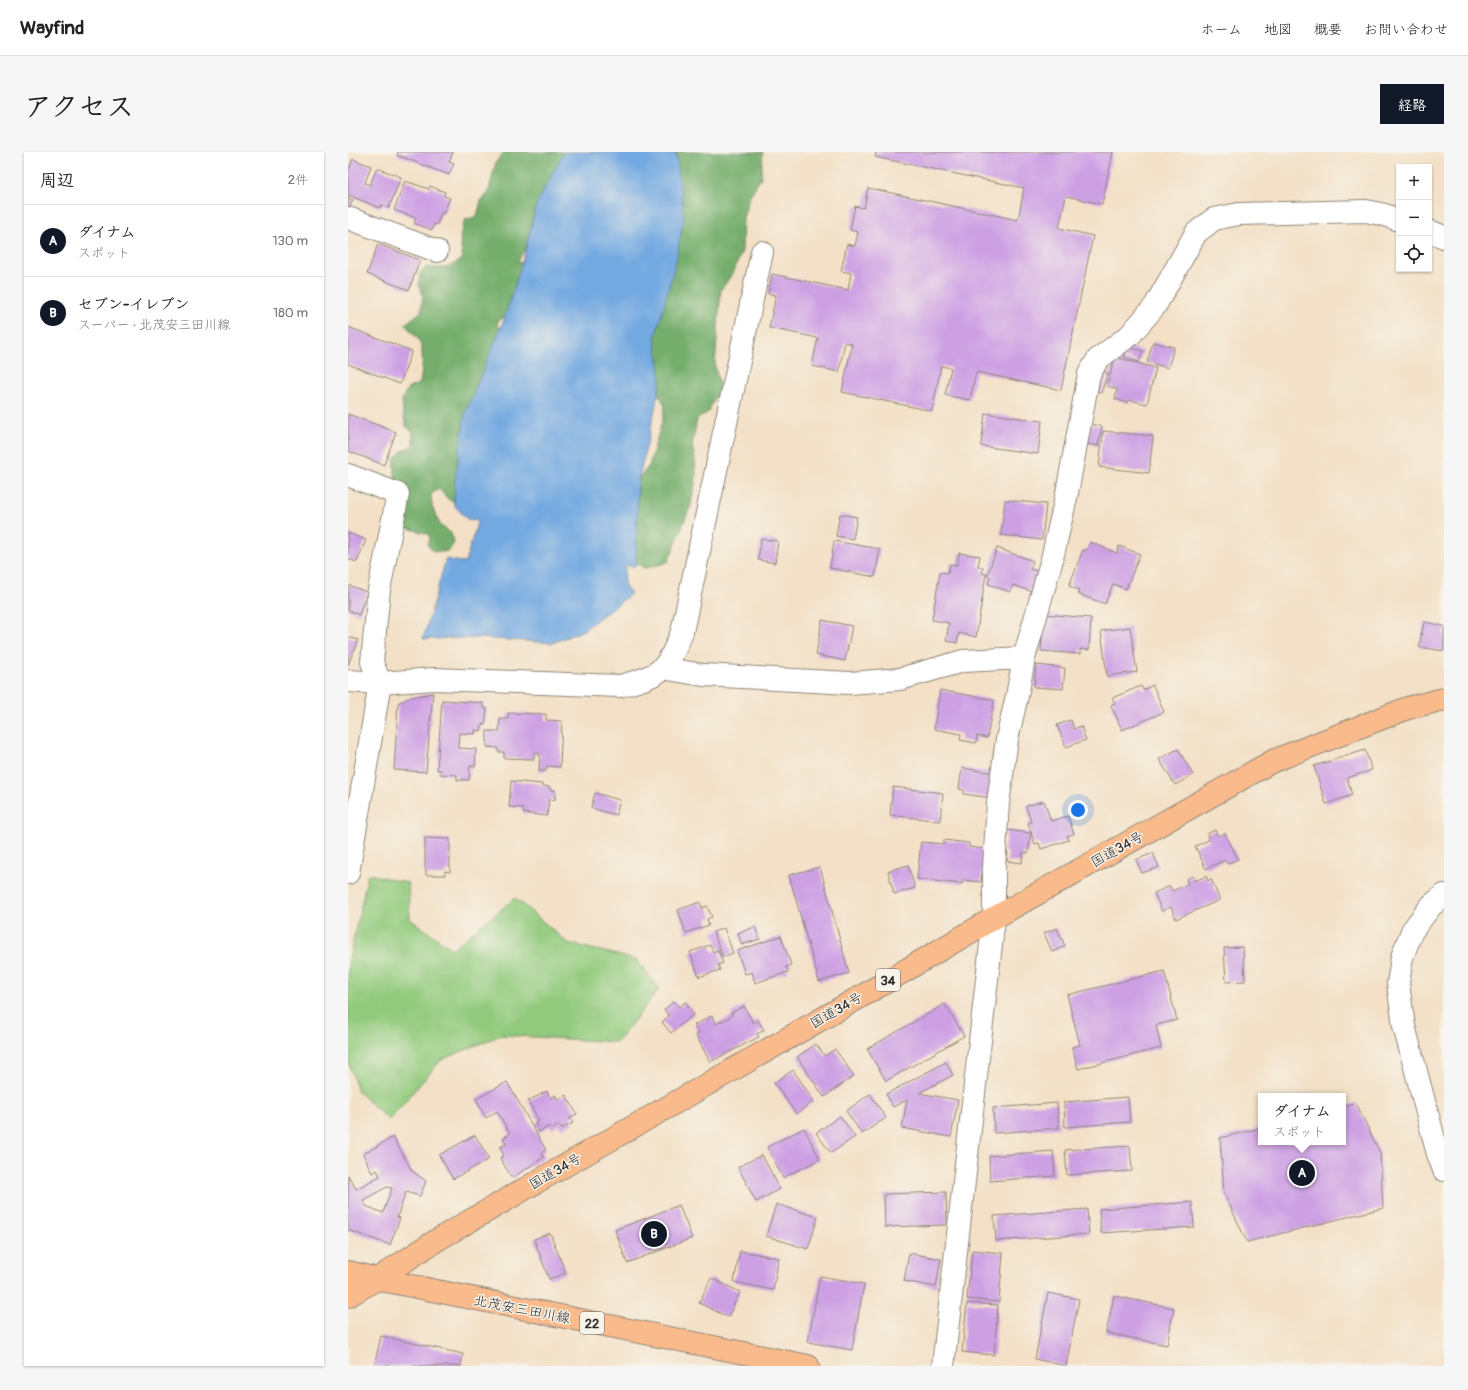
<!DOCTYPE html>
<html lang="ja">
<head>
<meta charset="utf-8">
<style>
  :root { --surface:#fff; --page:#f6f6f6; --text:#222; --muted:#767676; --line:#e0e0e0; --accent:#111827 }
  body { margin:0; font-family:Pangolin,"Klee One",sans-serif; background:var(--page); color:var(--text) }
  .controls { position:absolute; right:12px; top:12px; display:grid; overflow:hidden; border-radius:0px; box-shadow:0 1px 3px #0004 }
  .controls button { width:36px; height:36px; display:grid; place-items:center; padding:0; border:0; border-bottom:1px solid var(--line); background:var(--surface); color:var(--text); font:20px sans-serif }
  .you { position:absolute; left:730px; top:658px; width:14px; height:14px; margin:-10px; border:3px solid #fff; border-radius:50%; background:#1a73e8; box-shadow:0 0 0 6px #1a73e833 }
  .badge { display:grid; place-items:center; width:26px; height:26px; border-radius:50%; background:var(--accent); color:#fff; font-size:13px; font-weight:700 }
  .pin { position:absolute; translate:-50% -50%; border:2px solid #fff; box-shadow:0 1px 4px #0006 }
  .popup { position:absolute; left:910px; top:941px; width:88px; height:52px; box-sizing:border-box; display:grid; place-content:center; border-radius:0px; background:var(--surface); filter:drop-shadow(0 1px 3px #0005); font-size:13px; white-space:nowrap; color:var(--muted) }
  .popup b { font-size:15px; color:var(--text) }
  .popup::after { content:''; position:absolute; left:50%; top:100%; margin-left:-8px; border:8px solid transparent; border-top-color:var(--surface) }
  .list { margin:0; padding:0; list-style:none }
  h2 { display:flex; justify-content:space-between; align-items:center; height:52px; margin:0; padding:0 16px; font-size:17px }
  h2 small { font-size:13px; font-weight:400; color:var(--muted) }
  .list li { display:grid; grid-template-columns:26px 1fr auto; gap:12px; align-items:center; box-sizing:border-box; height:72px; padding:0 16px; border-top:1px solid var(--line) }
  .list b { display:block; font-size:15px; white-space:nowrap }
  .list p { margin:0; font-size:13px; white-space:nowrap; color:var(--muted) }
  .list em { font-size:13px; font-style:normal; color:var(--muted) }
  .icon { flex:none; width:22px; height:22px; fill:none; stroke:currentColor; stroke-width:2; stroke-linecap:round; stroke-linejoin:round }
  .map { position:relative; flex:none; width:1096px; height:1214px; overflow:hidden; border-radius:0px }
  header { display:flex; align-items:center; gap:24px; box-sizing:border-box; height:56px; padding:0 20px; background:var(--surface); border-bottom:1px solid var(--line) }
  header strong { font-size:19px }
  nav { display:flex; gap:22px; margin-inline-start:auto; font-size:14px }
  .intro { display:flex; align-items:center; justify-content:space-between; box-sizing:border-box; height:96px; padding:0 24px }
  h1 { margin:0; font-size:28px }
  .button { padding:10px 18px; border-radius:0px; background:var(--accent); color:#fff; font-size:14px; font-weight:700 }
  main { display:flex; gap:24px; padding:0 24px }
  aside { flex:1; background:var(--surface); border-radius:0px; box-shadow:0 1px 3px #0004 }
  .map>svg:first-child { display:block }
  .green { fill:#92ca7d; stroke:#5e7a54 }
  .forest { fill:#75ae6c; stroke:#506c4c }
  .water { fill:#73a9e1; stroke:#4f6a86 }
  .building { fill:#cda0e4; fill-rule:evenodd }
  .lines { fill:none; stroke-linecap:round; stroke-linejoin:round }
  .minor-casing { stroke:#8f8678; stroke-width:24 }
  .major-casing { stroke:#8f8678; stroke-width:24 }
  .highway-casing { stroke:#8f8678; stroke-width:24 }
  .minor { stroke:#fff; stroke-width:22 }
  .major { stroke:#fabb8c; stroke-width:22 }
  .highway { stroke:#fabb8c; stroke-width:22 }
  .labels { text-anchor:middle; stroke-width:3; stroke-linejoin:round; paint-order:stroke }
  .shield { fill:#f7f3e8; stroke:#686764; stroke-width:1 }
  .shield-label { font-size:13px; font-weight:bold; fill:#2b2b2b }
  .street-label { font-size:14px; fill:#2b2b2b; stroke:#f7f3e8 }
</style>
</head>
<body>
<header>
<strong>Wayfind</strong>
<nav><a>ホーム</a><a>地図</a><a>概要</a><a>お問い合わせ</a></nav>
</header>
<div class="intro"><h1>アクセス</h1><a class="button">経路</a></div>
<main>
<aside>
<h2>周辺<small>2件</small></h2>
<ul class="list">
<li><span class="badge">A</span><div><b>ダイナム</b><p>スポット</p></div><em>130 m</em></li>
<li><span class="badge">B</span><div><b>セブン-イレブン</b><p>スーパー · 北茂安三田川線</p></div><em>180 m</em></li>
</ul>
</aside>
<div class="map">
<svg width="1096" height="1214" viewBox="0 0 1096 1214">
  <rect width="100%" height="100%" fill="#f7f3e8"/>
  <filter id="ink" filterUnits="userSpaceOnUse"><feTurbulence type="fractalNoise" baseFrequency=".025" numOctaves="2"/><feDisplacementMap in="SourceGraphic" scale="8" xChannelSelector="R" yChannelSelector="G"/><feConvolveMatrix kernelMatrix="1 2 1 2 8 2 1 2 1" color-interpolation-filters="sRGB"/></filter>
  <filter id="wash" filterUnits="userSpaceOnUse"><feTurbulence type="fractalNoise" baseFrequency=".012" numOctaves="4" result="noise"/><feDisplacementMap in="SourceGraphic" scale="16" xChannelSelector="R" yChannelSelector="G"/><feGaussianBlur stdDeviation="0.9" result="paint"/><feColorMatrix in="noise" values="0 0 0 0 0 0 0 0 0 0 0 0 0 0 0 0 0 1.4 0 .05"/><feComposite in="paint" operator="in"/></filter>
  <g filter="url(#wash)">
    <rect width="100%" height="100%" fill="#f3e0c6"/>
    <path class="green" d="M20 722 60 731 62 767 104 797 167 746 220 791 289 808 311 837 269 890 153 883 93 908 41 968 10 940 0 908V812Z"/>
    <path class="forest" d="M156 0H216L186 100 175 99 170 110 184 114 162 166H152L149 172 157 183 113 354 100 347 91 337 83 342 84 354 88 365 93 374 103 381 106 391C99 402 97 400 85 399L79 393 82 386 80 382 59 376C49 358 46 326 47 306L53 300 65 293V281L58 274 55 261 54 248 59 237 72 231C74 220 77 197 70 187 66 182 61 177 57 172L73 160 75 143 71 133 72 121 78 115C97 117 100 117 115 106 111 89 111 85 117 68L129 64 133 49 141 38 148 10Z
      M298 0H415L413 26 401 45 395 66 394 99 386 119 373 138 367 214 372 235 360 260 349 267 344 294 347 307 348 325 343 353 320 410 304 415 296 416 279 405 283 336 301 314 315 266 317 253 304 231Z"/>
    <path class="water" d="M216 0H328L336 65 328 109 307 186 313 226 306 262 290 330 288 414H277L276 432 283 442 234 479 204 491 134 486 75 487 98 407 117 411 130 368H120L106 353 107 328 117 262 157 165 176 103 189 51Z"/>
    <g id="blocks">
      <path class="building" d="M50 0H105L101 10 106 12 101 23 49 3Z
        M528 0H765L754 52 718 44 711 76 745 84 713 238 628 220 622 248 597 243 603 216 593 214 584 259 494 240 504 192 497 190 491 220 464 214 470 186 421 176 428 143 420 142 424 122 500 138 503 121 493 119 499 92 507 94 510 80 502 78 507 54 516 56 520 36 670 68 676 36 527 5Z
        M5 7 23 14 17 31 22 33 29 16 53 25 41 56 33 53 32 56 0 43V20Z
        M57 29 81 37 82 34 97 40 96 44 102 46 95 62 93 61 89 73 86 72 84 78 66 71 68 66 46 58Z
        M0 46 5 48 0 59Z
        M30 92 72 108 61 138 19 122Z
        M0 175 64 199 52 232 0 212Z
        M805 190 826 195 820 216 799 210Z
        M780 195 795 199 791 210 776 205Z
        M767 205 808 216 799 252 781 248 780 251 767 247 769 237 759 234Z
        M753 218 760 221 753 241 745 238Z
        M637 261 694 269 690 302 633 294Z
        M0 262 48 280 36 313 0 299Z
        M739 272 754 274 750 294 735 291Z
        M755 279 805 284 801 321 751 315Z
        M657 348 698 352 694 388 653 383Z
        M492 362 509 365 505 387 488 384Z
        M0 381 18 388 9 410 0 407Z
        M413 387 430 389 427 411 410 408Z
        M486 389 532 397 527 425 482 416Z
        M742 390 769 401 771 394 792 402 778 437 765 432 757 452 730 442 731 438 721 434 735 398 738 399Z
        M649 396 685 409 682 417 692 420 685 440 665 433 662 440 640 432 642 425 639 424Z
        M611 401 632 404 630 414 635 415 634 421 638 422 628 485 611 481 609 491 598 489 601 471 584 468 592 420 600 421 602 412 609 413Z
        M0 433 19 440 11 463 0 458Z
        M696 462 743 466 741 498 732 497V502L693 499Z
        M474 468 504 474 497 509 468 503Z
        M1076 470 1096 474V499L1071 495Z
        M782 475 789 520 759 524 753 479Z
        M0 485 10 488 0 513Z
        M688 513 717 516 715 537 686 535Z
        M805 533 816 560 774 578 763 553 767 551 764 546 793 534 795 538Z
        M592 538 646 548 639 586 629 584 628 591 612 588 613 582 586 577Z
        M85 541 78 620 46 618 50 551 63 545Z
        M94 548 135 551V556H139L137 573 134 572 133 579 127 578V582L111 581 110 596 128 597 127 615 122 614 121 628H109V623L92 622 93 618H89Z
        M160 561 198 562V568L214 569 212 615 199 614 198 619H191L192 602 186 601V607L156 606V600H150V596L139 595V579H151L152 567H160Z
        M723 568 726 577 733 574 738 588 718 595 709 573Z
        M830 597 845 623 827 633 811 607Z
        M1017 598 1024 618 999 626 1004 643 978 652 966 614Z
        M614 616 646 621 643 646 616 642V638L611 637Z
        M163 629 194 632V634L202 635V638H207V648L201 647 199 664 175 661V656L161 655Z
        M545 635 595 641 592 669 542 663Z
        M247 641 272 648 268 663 243 656Z
        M696 649 703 669 720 664 726 682 719 684 721 688 693 697 691 691 687 692 680 671 683 670 678 654Z
        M659 678 683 681 680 701 675 700 674 711 659 709 660 700H656Z
        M867 678 870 684 877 681 890 707 879 712 877 708 858 717 847 694 861 688 859 682Z
        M77 686 102 687V720L97 719V723H78V718L77 717Z
        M596 688 621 691V695L637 697 633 730 615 728 614 732 569 727 573 690 596 692Z
        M805 701 811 715 794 721 788 708Z
        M560 713 567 736 546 742 540 719Z
        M472 715 501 821 471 830 441 723Z
        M845 724 847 729 858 724 860 729 863 727 872 748 828 767 823 755 814 759 806 741 822 734 824 739 840 732 838 727Z
        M352 750 354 756 359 754 364 765 359 767 361 773 338 781 330 758Z
        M407 775 412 787 394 793 390 781Z
        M376 776 385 801 375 805 365 780Z
        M709 776 717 794 704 800 696 781Z
        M433 784 443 813 438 815 440 820 407 831 404 820 397 822 389 799Z
        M362 793 365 800 370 798 375 811 370 813 372 818 351 825 342 800Z
        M895 795 897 829 878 830 876 796Z
        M816 819 829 868 808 873 813 896 730 917 724 895 732 893 719 843Z
        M326 849 331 855 337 850 346 862 323 881 314 870 321 864 316 858Z
        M597 852 616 884 538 929 519 897Z
        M396 854 405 871 410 868 416 878 409 882 411 885 362 910 348 883 351 881 346 873 364 864 368 872 384 864 383 861Z
        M468 892 477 904 487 897 506 924 476 945 449 905Z
        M598 910 605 923 571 941 610 948 603 985 554 976 559 948 545 955 538 942Z
        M445 918 466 949 448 962 426 931Z
        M159 930 198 998 193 1001 196 1005 164 1026 152 1006 156 1004 152 995 158 992 155 986 162 982 149 959 138 966 128 947Z
        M199 939 202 946 207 943 209 947 218 943 229 962 222 966 225 971 213 977 211 973 204 977 202 974 191 980 187 971 191 969 180 949Z
        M522 942 538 966 514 982 498 959Z
        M780 945 782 970 717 975 716 950Z
        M709 951 711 976 646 981 645 956Z
        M1008 951 1032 1001 1035 1056 899 1090 876 1041 872 986 913 976V990H995V955Z
        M492 964 507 985 483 1001 468 981Z
        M456 976 472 1007 435 1026 419 995Z
        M127 983 141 1007 105 1027 91 1003Z
        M45 985 64 1019 78 1029 72 1044 58 1040 49 1065 52 1066 42 1093 0 1078V1023L8 1037 32 1024 29 1018 24 1021 15 1002ZM39 1035 44 1036 35 1061 18 1054 15 1048Z
        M782 994 784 1019 719 1023 717 998Z
        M705 999 707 1024 642 1029 641 1004Z
        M414 1003 432 1037 408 1050 390 1015Z
        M598 1040 599 1073 537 1075 536 1042Z
        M844 1050 846 1075 753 1081 751 1057Z
        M428 1052 470 1065 460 1097 418 1084Z
        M331 1053 344 1086 279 1111 267 1078Z
        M739 1057 741 1082 648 1089 646 1064Z
        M202 1081 218 1121 201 1127 186 1087Z
        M624 1098 655 1101 651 1150 619 1147Z
        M392 1099 431 1106 425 1138 386 1130Z
        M561 1101 593 1107 588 1135 556 1129Z
        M472 1124 516 1132 504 1198 460 1190Z
        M363 1126 392 1140 380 1165 351 1151Z
        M700 1141 731 1147 718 1214 687 1207Z
        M766 1144 826 1156 819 1193 758 1181Z
        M619 1151 650 1153 646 1203 614 1200Z
        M33 1184 115 1202 113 1214H26Z"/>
    </g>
  </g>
  <g filter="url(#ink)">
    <use href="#blocks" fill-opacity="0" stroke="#8f8678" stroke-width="1"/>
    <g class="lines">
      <defs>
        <path id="minor" d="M0 66 89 99
          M1081 79 1096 85
          M0 323 50 342 31 438 24 510 32 531 0 721
          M676 506 704 407 719 341 741 222 750 207 782 183 807 154 848 81 866 67 891 62 1018 59 1037 63 1051 68
          M314 516 355 523 502 531 552 527 615 509 676 506 669 544 659 587 650 651 646 715V766L595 1214
          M0 529 32 531 86 527 272 534C286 530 304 526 315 516 324 506 329 492 334 480L414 100
          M1096 743 1083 754 1064 779 1054 805 1050 832 1056 874 1090 1002 1096 1018"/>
        <path id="major" d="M0 1120 29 1127 460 1214"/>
        <path id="highway" d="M0 1144 29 1127 89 1088 192 1028 526 837 646 766 925 609 1060 556 1096 547"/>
      </defs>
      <use href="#minor" class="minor-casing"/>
      <use href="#major" class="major-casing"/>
      <use href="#highway" class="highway-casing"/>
      <use href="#minor" class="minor"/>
      <use href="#major" class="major"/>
      <use href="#highway" class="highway"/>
    </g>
  </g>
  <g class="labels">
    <g class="shield">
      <rect x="528" y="817" width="24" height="22" rx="3"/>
      <rect x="232" y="1160" width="24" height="22" rx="3"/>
    </g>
    <g class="shield-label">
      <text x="540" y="833">34</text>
      <text x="244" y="1176">22</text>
    </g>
    <g class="street-label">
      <text transform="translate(769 697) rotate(-29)" y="5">国道34号</text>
      <text transform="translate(488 858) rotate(-30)" y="5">国道34号</text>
      <text transform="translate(207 1019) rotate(-30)" y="5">国道34号</text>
      <text transform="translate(174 1157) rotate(11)" y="5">北茂安三田川線</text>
    </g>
  </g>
</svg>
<div class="controls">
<button>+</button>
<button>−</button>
<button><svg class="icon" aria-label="locate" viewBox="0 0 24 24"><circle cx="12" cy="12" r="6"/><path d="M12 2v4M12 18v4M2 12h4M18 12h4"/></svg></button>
</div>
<div class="you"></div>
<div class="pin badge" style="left:954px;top:1021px">A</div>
<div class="popup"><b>ダイナム</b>スポット</div>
<div class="pin badge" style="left:306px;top:1082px">B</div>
</div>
</main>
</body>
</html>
